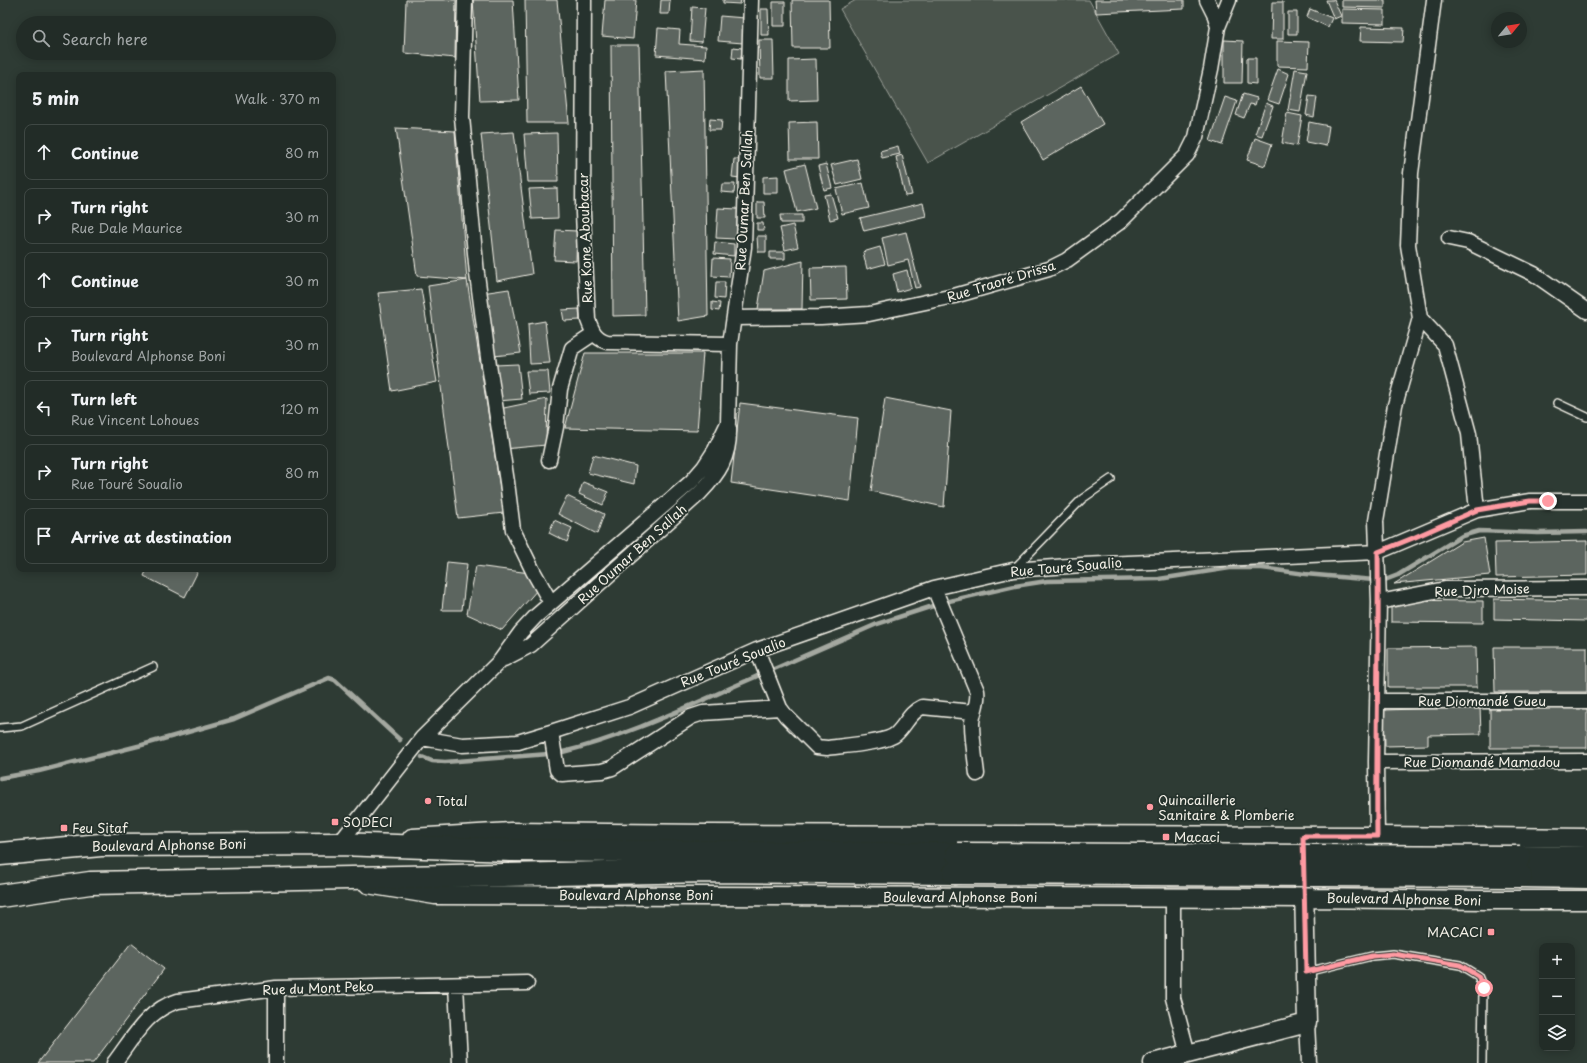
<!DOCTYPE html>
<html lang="en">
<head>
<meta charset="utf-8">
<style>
  :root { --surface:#222c27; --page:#2a342f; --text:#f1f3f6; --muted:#a2a7a7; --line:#3f4844 }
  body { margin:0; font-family:"Playpen Sans",sans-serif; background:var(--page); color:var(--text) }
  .controls { position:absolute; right:12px; bottom:12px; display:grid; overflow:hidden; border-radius:8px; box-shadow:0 2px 10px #0003 }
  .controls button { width:36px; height:36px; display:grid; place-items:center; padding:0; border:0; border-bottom:1px solid var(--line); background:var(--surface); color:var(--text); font:20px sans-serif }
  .compass { position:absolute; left:1491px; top:12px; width:36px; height:36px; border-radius:50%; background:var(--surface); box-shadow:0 2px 10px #0003; rotate:60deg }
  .stop { position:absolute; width:12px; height:12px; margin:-9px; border:3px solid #ff9aa2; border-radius:50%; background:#fff }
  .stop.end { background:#ff9aa2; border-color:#fff; box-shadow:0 1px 4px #0008 }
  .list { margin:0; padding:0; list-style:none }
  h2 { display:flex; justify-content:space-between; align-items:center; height:52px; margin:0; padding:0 16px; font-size:17px }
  h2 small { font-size:13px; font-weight:400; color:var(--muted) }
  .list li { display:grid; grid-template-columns:26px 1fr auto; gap:12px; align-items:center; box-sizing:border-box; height:56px; margin:0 8px 8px; padding:0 8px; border:1px solid var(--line); border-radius:8px }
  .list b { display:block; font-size:15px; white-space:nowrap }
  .list p { margin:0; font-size:13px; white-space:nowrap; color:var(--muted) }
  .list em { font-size:13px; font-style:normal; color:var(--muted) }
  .icon { flex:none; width:22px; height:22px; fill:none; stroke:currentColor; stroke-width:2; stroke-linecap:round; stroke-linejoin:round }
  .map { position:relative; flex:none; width:1587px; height:1063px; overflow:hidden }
  .search { position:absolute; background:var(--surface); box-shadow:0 2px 10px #0003; left:16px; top:16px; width:320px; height:44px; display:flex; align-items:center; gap:10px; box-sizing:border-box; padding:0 14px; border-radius:22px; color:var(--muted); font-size:15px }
  .panel { position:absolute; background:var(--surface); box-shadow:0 2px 10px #0003; left:16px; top:72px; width:320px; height:500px; border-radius:8px }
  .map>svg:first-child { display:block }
  .green { fill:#48524c; stroke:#9ea29a }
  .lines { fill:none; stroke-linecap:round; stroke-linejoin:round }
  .stream { stroke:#a4a8a0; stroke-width:4.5 }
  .building { fill:#5c655e; stroke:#f4f1e8 }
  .service-casing { stroke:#f4f1e8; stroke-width:10 }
  .minor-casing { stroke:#f4f1e8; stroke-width:17 }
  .tertiary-casing { stroke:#f4f1e8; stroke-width:21 }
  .primary-casing { stroke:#f4f1e8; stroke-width:25 }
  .service { stroke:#26332d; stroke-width:7 }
  .minor { stroke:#26332d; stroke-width:14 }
  .tertiary { stroke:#26332d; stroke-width:18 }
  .primary { stroke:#26332d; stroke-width:22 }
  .primary-bridge-casing { stroke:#f4f1e8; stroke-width:25; stroke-linecap:butt }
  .primary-bridge { stroke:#26332d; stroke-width:22 }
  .route { stroke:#ff9aa2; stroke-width:5 }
  .poi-dot { fill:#ff9aa2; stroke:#26332d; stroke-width:1.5 }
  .labels { text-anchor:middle; stroke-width:3.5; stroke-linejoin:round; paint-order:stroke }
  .street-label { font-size:13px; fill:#f4f1e8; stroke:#26332d }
  .poi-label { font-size:13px; fill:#f4f1e8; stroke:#26332d; text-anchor:start }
</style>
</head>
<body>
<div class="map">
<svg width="1587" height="1063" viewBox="0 0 1587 1063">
  <rect width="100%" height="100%" fill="#2e3b34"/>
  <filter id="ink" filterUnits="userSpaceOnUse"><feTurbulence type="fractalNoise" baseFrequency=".025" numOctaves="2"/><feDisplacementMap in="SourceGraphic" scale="8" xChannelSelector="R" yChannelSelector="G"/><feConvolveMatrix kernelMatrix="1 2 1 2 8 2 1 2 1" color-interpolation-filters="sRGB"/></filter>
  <g filter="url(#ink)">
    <path class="green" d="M856 0H1089L1119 54 928 163 840 9Z"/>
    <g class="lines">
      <path class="stream" d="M1385 580 1398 575 1462 536 1479 531 1538 533 1587 532
        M949 601 1015 586 1047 581 1159 579 1230 568H1262L1305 574 1374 580
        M774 669 877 624 933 606
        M559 753C630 736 695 703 762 674
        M422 757 432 761 445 762 549 754
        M0 778 39 771 142 745 234 719 329 678 335 680 400 740"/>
    </g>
    <path class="building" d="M406 0H456L455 58 404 53Z
      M473 0H513L519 100 480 101Z
      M525 0H557L569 123H527Z
      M605 0H636L633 39 602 36Z
      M661 0H670L669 14H660Z
      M723 0H741L740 4 723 3Z
      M792 0H829L830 48H793Z
      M1095 0H1184V9L1096 13Z
      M1326 0H1334L1341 16 1334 19Z
      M1342 0H1385V8L1342 7Z
      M773 2H785V26H773Z
      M1272 2H1283V39H1271Z
      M692 7 705 8 702 42 690 41Z
      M761 9H768L769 35H761Z
      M1310 9 1332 18 1328 27 1307 17Z
      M1342 9 1385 10V24L1342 23Z
      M1288 12H1297V34H1288Z
      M720 16 745 18 743 43 718 41Z
      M1361 27 1404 28 1403 42 1360 41Z
      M658 28 680 30 679 44 706 46 705 59 656 55Z
      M759 40H773L774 78H760Z
      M1224 40 1243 41 1242 83H1224Z
      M1277 41 1309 42 1308 67 1277 66Z
      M611 45H639L645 315 613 316Z
      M733 47 742 48 741 59 732 58Z
      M1247 58H1256V84L1247 83Z
      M816 59 817 100 789 101V60Z
      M704 69 708 316 678 321 666 71Z
      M1278 69 1289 74 1279 104 1267 100Z
      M1295 69 1307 71 1300 112 1288 110Z
      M1081 86 1103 124 1043 160 1021 122Z
      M1243 94 1257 98 1255 105 1250 104 1244 118 1236 115Z
      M1309 96 1317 97 1314 117 1306 115Z
      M1225 97 1237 101 1222 145 1210 141Z
      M1266 103 1273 106 1262 136 1255 134Z
      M1287 113 1302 116 1297 146 1282 143Z
      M710 119 722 120 721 130H709Z
      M817 122 818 159H790L789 123Z
      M1309 122 1329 126 1326 146 1306 142Z
      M396 128 455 131 467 280 417 276Z
      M514 132 532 274 497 281 481 134Z
      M557 133 558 182H528L524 134Z
      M1255 138 1272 144 1265 166 1247 160Z
      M898 146 900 154 882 158 880 151Z
      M902 155 912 195 905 196 896 157Z
      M734 159H741L740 178 732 177Z
      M857 159 862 179 837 185 831 165Z
      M805 164 816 208 797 212 786 169Z
      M826 164 832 188 824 190 818 166Z
      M778 176V193H763V177Z
      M863 183 869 208 842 214 836 189Z
      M722 184H735L734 193 721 192Z
      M557 188 558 218 532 219 529 189Z
      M831 194 838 218 830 220 824 195Z
      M757 202H764L765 218H757Z
      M923 203 926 216 864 231 860 218Z
      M718 208 738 209 736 239 716 238Z
      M780 215H802V223H781Z
      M757 223H763L764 230H757Z
      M793 225 798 247 785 250 780 228Z
      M556 230 577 231 576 261 554 260Z
      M906 232 920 287 915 288 908 260 888 265 882 238Z
      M757 236H766V252H758Z
      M715 242 734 244V256L714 254Z
      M880 247 885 264 867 269 863 252Z
      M770 252H785V259H770Z
      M713 258 730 259 729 277 712 276Z
      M803 261 802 309H758L764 271Z
      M846 267 847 299 811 300 810 268Z
      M907 270 911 288 897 292 893 274Z
      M467 280 504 513 458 518 428 286Z
      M716 282H725L724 299 715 298Z
      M421 289 437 382 392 391 378 293Z
      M509 289 521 353 494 356 482 293Z
      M712 302 720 303 719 311 712 310Z
      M579 309 580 320 564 321 562 310Z
      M545 321 550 363 530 364 528 324Z
      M585 353H703L697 431 565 428Z
      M518 364 522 399 498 401 495 365Z
      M526 371H548L550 393 529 394Z
      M885 398 951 411 944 507 871 491Z
      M547 399 546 445 504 449 499 409Z
      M740 403 858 418 850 501 731 483Z
      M593 455 636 466 634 484 588 473Z
      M583 482 608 492 603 505 579 494Z
      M567 496 604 514 597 534 558 514Z
      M554 520 572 528 567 542 549 533Z
      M1484 538 1490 575 1394 584 1462 542Z
      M1587 541V575L1496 577 1495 543Z
      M447 562 467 564 462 610H442Z
      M476 566 530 573 538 589 502 630 467 614Z
      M147 569H199L185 597 144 576Z
      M1494 599 1587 601V621L1494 619Z
      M1391 600 1483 601V623L1391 622Z
      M1476 647 1477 687H1388V648Z
      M1494 647H1587V692H1495Z
      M1480 707 1481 734 1428 735V745L1385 746 1384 710Z
      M1490 707H1587V748H1490Z
      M131 943 164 969 93 1063H38Z"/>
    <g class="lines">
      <defs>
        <path id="service" d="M1557 403 1587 417
          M1014 569 1082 499 1111 479
          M0 728 22 726 153 667
          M1306 972 1372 956 1393 954 1460 965 1478 976 1483 988 1482 1063"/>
        <path id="minor" d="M465 0 462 117 477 274 489 365 507 482 513 530 533 571 551 603
          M584 0 583 213 588 320C592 331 595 338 607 342L730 344
          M1207 0 1215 16 1218 27
          M1434 0 1411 173 1408 245 1420 318 1445 345 1469 434 1477 510
          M1449 238 1468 242 1534 274 1587 311
          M735 318 821 317 869 314 954 296 1049 269 1067 260 1121 221 1187 155 1196 137 1211 69 1218 27 1229 0
          M549 460 556 427 560 389 572 348 593 334
          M934 588 977 691C979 702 973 711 972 723 972 739 975 757 977 774
          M1379 602 1445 589 1587 588
          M757 650 780 708 786 716 817 747 827 748C841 746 887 743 896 734 906 725 909 713 922 707L973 712
          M504 659 531 645 700 493C719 473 730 457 729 428
          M1377 701H1587
          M551 732 557 770 562 774 602 771 612 768 691 717 703 713 780 708
          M422 738 462 745 518 742 551 732 629 707 757 650 934 588 1013 570 1082 565 1378 552 1477 510 1530 501H1587
          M1376 762 1587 761
          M1377 836 1376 762 1379 602 1376 521 1395 405 1420 318
          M339 844 422 738 500 661 521 632 536 616 691 482 704 467 715 450 728 423 730 344 744 247 751 0
          M1173 898V998L1188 1054
          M456 985 460 1063
          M276 988V1063
          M1307 1023 1309 1063
          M114 1063C133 1038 147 1010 178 1001L276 988 527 983"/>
        <path id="tertiary" d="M412 838 511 832 708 834 1377 836 1587 838
          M368 884 435 895 1304 898 1485 900H1587
          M1153 1063 1307 1023 1304 887"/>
        <path id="primary" d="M0 854 101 845 339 844 511 850 957 854
          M1520 857 1587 858
          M1521 876 1587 877
          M0 896 90 883 708 871 954 873"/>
      </defs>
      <use href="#service" class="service-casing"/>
      <use href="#minor" class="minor-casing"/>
      <use href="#tertiary" class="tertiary-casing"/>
      <use href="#primary" class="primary-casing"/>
      <use href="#service" class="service"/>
      <use href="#minor" class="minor"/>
      <use href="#tertiary" class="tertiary"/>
      <use href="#primary" class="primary"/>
      <defs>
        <path id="primary-bridge" d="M957 854 1520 857
          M954 873 1521 876"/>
      </defs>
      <use href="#primary-bridge" class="primary-bridge-casing"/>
      <use href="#primary-bridge" class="primary-bridge"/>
    </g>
  </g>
  <g class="lines" filter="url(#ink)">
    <path class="route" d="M1484 988 1478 976 1460 965 1393 954 1372 956 1306 972 1303 836H1377C1376 741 1379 647 1378 552L1413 538 1477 510 1530 501H1548"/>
  </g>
  <g class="poi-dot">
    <circle cx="428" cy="801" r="4"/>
    <circle cx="1150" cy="807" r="4"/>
    <rect x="331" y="818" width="8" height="8" rx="2"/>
    <rect x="60" y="824" width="8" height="8" rx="2"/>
    <rect x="1162" y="833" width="8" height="8" rx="2"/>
    <rect x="1487" y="928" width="8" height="8" rx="2"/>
  </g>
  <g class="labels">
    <g class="street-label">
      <text transform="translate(744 200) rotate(-87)" y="5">Rue Oumar Ben Sallah</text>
      <text transform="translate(585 238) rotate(-92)" y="5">Rue Kone Aboubacar</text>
      <text transform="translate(1001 281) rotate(-17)" y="5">Rue Traoré Drissa</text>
      <text transform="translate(632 554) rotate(-42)" y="5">Rue Oumar Ben Sallah</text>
      <text transform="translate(1066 567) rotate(-5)" y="5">Rue Touré Soualio</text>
      <text transform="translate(1482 590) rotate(-2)" y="5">Rue Djro Moise</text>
      <text transform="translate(733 662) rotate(-22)" y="5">Rue Touré Soualio</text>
      <text x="1482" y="706">Rue Diomandé Gueu</text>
      <text x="1482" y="767">Rue Diomandé Mamadou</text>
      <text transform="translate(169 845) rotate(-1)" y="5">Boulevard Alphonse Boni</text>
      <text x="636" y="900">Boulevard Alphonse Boni</text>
      <text x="960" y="902">Boulevard Alphonse Boni</text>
      <text transform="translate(1404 899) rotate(1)" y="5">Boulevard Alphonse Boni</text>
      <text transform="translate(318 988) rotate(-2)" y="5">Rue du Mont Peko</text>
    </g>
    <g class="poi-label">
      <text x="1158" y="805">Quincaillerie<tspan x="1158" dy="15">Sanitaire &amp; Plomberie</tspan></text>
      <text x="436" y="806">Total</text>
      <text x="343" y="827">SODECI</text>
      <text x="72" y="833">Feu Sitaf</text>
      <text x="1174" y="842">Macaci</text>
      <text x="1483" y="937" text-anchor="end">MACACI</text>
    </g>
  </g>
</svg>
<div class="controls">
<button>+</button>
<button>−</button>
<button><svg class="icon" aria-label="layers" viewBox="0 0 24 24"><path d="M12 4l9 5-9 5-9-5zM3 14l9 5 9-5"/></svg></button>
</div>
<svg class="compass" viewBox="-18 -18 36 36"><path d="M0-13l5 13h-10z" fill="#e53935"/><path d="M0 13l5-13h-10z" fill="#a2a7a7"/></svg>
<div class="stop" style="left:1484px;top:988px"></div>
<div class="stop end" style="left:1548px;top:501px"></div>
<div class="search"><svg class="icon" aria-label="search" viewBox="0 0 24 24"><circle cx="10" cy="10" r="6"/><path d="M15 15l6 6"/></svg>Search here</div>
<section class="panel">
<h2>5 min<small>Walk · 370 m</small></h2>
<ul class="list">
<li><svg class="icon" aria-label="ahead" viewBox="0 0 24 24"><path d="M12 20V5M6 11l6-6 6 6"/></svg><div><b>Continue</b></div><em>80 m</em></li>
<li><svg class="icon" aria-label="right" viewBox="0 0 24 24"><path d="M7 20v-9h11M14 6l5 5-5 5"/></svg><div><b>Turn right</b><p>Rue Dale Maurice</p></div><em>30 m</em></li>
<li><svg class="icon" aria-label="ahead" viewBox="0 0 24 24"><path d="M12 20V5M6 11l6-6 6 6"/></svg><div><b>Continue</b></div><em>30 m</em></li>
<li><svg class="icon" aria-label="right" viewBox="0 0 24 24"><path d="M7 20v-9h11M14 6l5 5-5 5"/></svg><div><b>Turn right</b><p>Boulevard Alphonse Boni</p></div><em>30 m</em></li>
<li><svg class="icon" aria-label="left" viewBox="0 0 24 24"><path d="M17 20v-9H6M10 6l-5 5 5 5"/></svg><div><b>Turn left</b><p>Rue Vincent Lohoues</p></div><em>120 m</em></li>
<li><svg class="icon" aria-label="right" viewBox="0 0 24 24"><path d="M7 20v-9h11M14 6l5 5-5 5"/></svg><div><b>Turn right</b><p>Rue Touré Soualio</p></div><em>80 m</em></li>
<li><svg class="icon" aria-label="arrive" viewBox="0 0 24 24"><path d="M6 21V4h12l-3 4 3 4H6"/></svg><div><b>Arrive at destination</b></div></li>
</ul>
</section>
</div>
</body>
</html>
